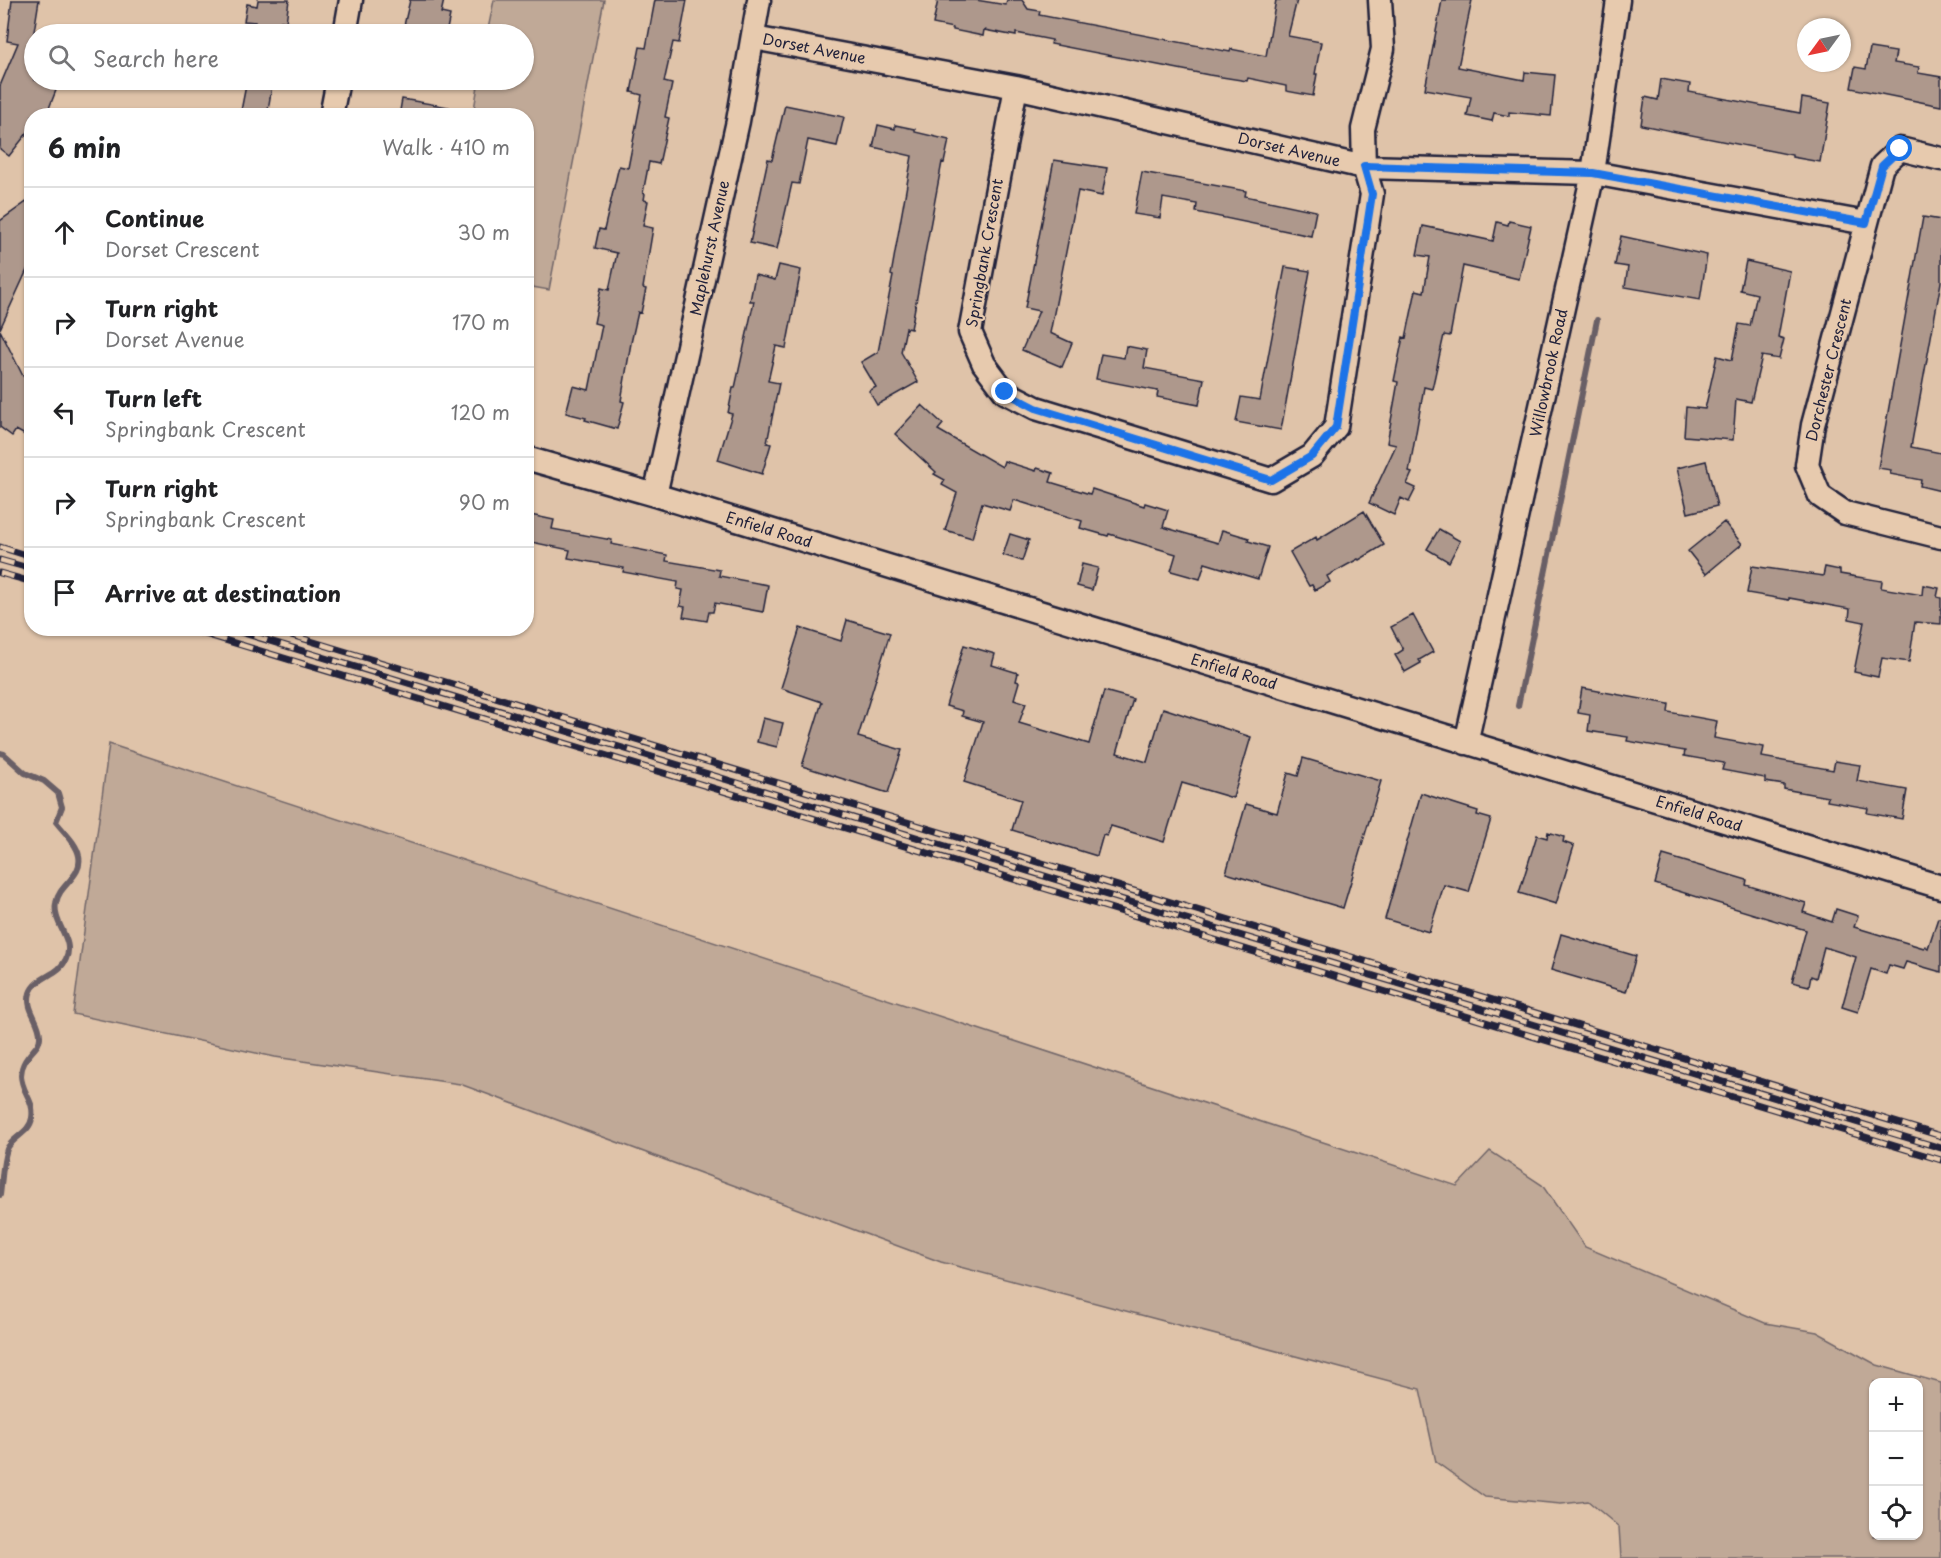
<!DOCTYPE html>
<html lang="en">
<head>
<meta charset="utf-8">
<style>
  :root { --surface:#fff; --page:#f6f6f6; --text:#202124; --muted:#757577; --line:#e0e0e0 }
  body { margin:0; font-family:"Playpen Sans",sans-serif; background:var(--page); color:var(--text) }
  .controls { position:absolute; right:18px; bottom:18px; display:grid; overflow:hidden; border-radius:12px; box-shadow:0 2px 4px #0004 }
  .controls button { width:54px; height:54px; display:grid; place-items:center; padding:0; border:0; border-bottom:2px solid var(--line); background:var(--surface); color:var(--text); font:30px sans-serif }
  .compass { position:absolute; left:1797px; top:18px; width:54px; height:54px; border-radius:50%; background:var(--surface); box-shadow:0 2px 4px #0004; rotate:237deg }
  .stop { position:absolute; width:18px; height:18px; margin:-14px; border:4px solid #1a73e8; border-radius:50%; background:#fff }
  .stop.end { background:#1a73e8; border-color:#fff; box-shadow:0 2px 6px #0008 }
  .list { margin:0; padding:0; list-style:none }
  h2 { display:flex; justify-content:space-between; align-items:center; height:78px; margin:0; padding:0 24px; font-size:26px }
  h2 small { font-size:20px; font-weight:400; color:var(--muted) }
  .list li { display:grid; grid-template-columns:39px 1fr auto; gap:18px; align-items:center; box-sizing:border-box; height:90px; padding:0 24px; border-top:2px solid var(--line) }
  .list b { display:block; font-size:22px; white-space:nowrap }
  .list p { margin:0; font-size:20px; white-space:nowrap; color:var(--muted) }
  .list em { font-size:20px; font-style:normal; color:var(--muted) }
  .icon { flex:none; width:33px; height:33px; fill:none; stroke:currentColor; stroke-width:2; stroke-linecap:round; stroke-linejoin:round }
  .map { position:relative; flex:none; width:1941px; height:1558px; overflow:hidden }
  .search { position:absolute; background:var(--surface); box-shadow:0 2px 4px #0004; left:24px; top:24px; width:510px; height:66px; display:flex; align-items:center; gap:15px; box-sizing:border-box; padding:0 21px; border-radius:33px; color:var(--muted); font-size:22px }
  .panel { position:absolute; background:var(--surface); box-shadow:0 2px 4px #0004; left:24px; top:108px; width:510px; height:528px; border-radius:24px }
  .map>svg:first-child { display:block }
  .green { fill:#c0a997; stroke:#716669; stroke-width:1.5; fill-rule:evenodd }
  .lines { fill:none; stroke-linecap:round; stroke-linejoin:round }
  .stream { stroke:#695f66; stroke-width:6 }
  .building { fill:#ae988c; stroke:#22223b; stroke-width:1.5 }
  .minor-casing { stroke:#22223b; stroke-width:27 }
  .minor { stroke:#e7caae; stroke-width:22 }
  .rail-casing { stroke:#22223b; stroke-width:7 }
  .rail { stroke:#e7caae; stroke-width:4.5; stroke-dasharray:14; stroke-linecap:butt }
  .route { stroke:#1a73e8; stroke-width:8 }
  .labels { text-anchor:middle; stroke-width:4.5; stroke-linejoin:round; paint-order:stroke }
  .street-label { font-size:15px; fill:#22223b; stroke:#e7caae }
</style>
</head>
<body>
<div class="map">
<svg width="1941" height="1558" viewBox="0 0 1941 1558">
  <rect width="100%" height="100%" fill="#dfc3a9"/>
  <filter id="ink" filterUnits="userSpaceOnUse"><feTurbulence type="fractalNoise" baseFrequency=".0167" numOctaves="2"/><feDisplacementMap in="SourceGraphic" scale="12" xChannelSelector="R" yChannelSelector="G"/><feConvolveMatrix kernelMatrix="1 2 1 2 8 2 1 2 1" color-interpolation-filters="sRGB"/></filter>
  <g filter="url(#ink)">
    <path class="green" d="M494 0H604L549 290 527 286 526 116 473 115 479 80H524V34H487Z
      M109 744 1457 1186 1490 1151 1542 1185 1585 1247 1765 1323 1817 1332 1877 1365 1941 1383V1558H1621L1619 1527 1588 1501 1561 1504 1485 1497 1436 1462 1420 1389 941 1262 460 1084 275 1057 73 1014ZM1874 1382H1918V1536H1874Z"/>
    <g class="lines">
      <path class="stream" d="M1518 706 1597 320
        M0 753 4 754 25 773 44 781 58 793 62 807 56 822C64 832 77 844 79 856 83 877 59 884 56 903 52 924 75 939 66 959 59 976 36 976 30 993 25 1010 40 1020 40 1036 41 1049 22 1054 21 1075 21 1092 35 1100 32 1118 30 1133 12 1137 7 1149 2 1163 2 1181 0 1195"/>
    </g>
    <path class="building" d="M12 0H39L29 63 34 66V80H60L46 116H32V127L9 156 0 149V86L18 43 7 41Z
      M258 0H289L286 22 281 21 279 34H253L255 22 244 21 247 4 257 6Z
      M410 0H444L441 13 450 15 446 34H402Z
      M655 0H687L679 43 673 42 664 82 672 84 665 117 669 118 659 164 649 162 643 193 645 194 644 200 648 201 643 226 653 228 643 288 646 289 641 313 638 312 631 343 621 401 624 402 617 429 585 420 586 418 566 413 573 386 589 390 602 325 594 323 601 288 609 290 617 253 595 248 599 229 604 230 619 166 628 168 642 95 631 92 640 47 646 48Z
      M938 0H976L1006 5 1007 0H1022L1028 9 1040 11 1039 15 1230 52 1231 49 1266 56 1276 0H1297L1288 36 1321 42 1315 74H1317L1313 96 1286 91V86L1248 78 1247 81 1209 75 1051 44 1052 40 1016 33V36L984 30 983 36 953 30V28L933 24Z
      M1442 0H1472L1458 67 1524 80 1525 72 1555 75 1551 116 1509 112V116L1494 113 1492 121 1467 116 1471 97 1425 89Z
      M1870 48 1896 52 1894 63 1919 67 1918 73 1941 77V106L1851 88 1855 67 1866 69Z
      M1661 79 1690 84 1689 92 1800 113 1802 98 1830 103 1820 162 1792 157V155L1641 125 1645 97 1658 100Z
      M247 80H273L267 116H240Z
      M402 99 449 107 448 116H399Z
      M785 105 844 117 837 146 808 140 799 184 792 183 777 249 750 243 768 159 772 160Z
      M878 125 895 129V125L915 129V132L949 140 944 163 942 162 911 329 906 328 901 352 918 382 877 405 869 391 876 387 861 362 878 352 893 276 891 275 912 156 873 147Z
      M1054 160 1107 168 1102 196 1078 191 1050 333 1072 343 1062 367 1022 350 1039 311 1025 308Z
      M1142 172 1246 191 1245 196 1316 211 1311 236 1196 212 1197 204 1163 198 1160 218 1134 214Z
      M32 198V259L0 329V221Z
      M1923 217 1941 220V282L1911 447 1941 453V491L1920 486 1921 480 1890 474 1891 470 1878 468Z
      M1509 221 1531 226 1519 279 1463 266 1450 336 1444 335 1432 389 1424 387 1409 472 1412 473 1407 484 1416 488 1409 502 1401 498 1394 515 1369 503 1396 445 1387 443 1398 382 1394 381 1403 337 1406 338 1416 290 1424 292 1430 257 1417 255 1423 226 1493 241 1497 222 1508 225Z
      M1621 236 1707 255 1700 300 1625 287 1628 267 1615 265Z
      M1746 261 1790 271 1778 337 1784 339 1779 359 1762 356 1751 402 1736 399 1733 440 1684 436 1686 407 1705 409 1717 356 1732 360 1739 324 1750 326 1757 294 1740 290Z
      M779 265 801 270 786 348 776 346 768 381 779 383 767 443 771 444 762 474 718 460 732 414 728 413 733 388H735L754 301H750L755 275 775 280Z
      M1285 267 1310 271 1281 430 1236 422 1241 397 1260 400Z
      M0 330 23 376 32 382V439L16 430 12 436 0 427Z
      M1126 346 1147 350 1144 368 1204 379 1199 405 1157 397 1158 391 1096 379 1101 354 1124 358Z
      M922 405 943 424 938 430 1002 467 1004 461 1036 471 1037 468 1053 473 1050 482 1090 494 1092 489 1144 506 1145 503 1168 510 1163 527 1218 543 1222 530 1249 538 1248 541 1268 547 1258 579 1205 563 1200 579 1171 571 1176 554 1109 534 1108 536 1080 528 1082 521 1014 500 1010 511 982 503 972 538 945 530 957 493 942 485 945 480 934 474 936 472 895 434Z
      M1706 461 1717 506 1688 513 1677 468Z
      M1364 511 1384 545 1359 560 1358 559 1327 576 1330 582 1315 590 1312 585 1309 586 1290 552 1316 537 1317 540Z
      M526 514 554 520 552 529 612 540 611 544 667 555 666 561 720 570 719 576 768 585 763 612 715 603 713 612H709L707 621 683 617 685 607 680 606 683 590 677 589 678 582 623 572 624 568 568 558 570 550 526 541Z
      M1724 522 1742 544 1706 574 1688 551Z
      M1439 529 1460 541 1449 562 1427 549Z
      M1010 534 1029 540 1022 561 1003 555Z
      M1082 564 1098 568 1092 590 1077 586Z
      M1752 566 1823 576 1825 567 1840 570V574L1882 581 1881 588 1922 595 1923 585 1939 588 1937 597 1941 598V624L1915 622 1909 662 1882 658 1878 677 1854 672 1864 622 1849 619 1850 609 1789 598V600L1747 593Z
      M1413 615 1433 652 1419 660 1421 663 1405 672 1395 655 1403 650 1391 627Z
      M847 620 890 633 858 737 902 750 888 793 802 766 822 702 781 688 800 628 841 641Z
      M964 645 995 654 992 665 1018 673 1016 681 1019 682 1014 699 1026 703 1019 723 1089 744 1104 691 1133 699 1117 753 1147 762 1163 708 1251 737 1233 798 1182 783 1164 842 1111 826 1107 836 1103 835 1097 856 1012 830 1021 800 964 782 983 722 962 716 963 711 946 706Z
      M1582 688 1669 704 1668 712 1717 721 1714 738 1764 747 1762 757 1833 770 1835 761 1860 765 1857 781 1907 790 1902 819 1867 813 1868 808 1827 801 1828 797 1784 789V785L1765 782V778L1722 770 1724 763 1684 756 1685 751 1627 741 1628 737 1588 731 1590 715 1578 713Z
      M763 718 783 723 777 747 757 742Z
      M1303 758 1381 781 1343 908 1226 873 1246 804 1277 813 1288 773 1298 776Z
      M1421 793 1465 807 1478 811 1477 815 1491 819 1469 892 1444 885 1429 932 1385 919Z
      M1548 832 1564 837 1563 842 1574 846 1556 904 1519 893 1537 835 1547 838Z
      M1663 855 1747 880 1746 885 1806 903 1803 912 1832 922 1836 909 1858 916 1854 927 1924 948 1925 946 1928 948 1938 918H1941V972L1906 962 1903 969 1889 965 1886 974 1871 969 1858 1012 1842 1007 1856 957 1824 947 1816 978 1811 976 1809 986 1792 982 1806 930 1655 884Z
      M1561 934 1636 956 1626 992 1551 970Z"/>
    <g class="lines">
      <defs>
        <path id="minor" d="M345 34 351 0
          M754 38 1016 87 1364 167 1593 173 1866 223
          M1016 87 970 332 984 364 1005 392 1036 408 1271 480 1312 456 1336 427 1372 194 1364 167 1363 129 1383 49 1380 0
          M331 116 338 80
          M1941 159 1900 149 1882 166 1813 425 1807 465 1820 496 1845 513 1941 537
          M526 458 655 495 1941 887
          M655 495 738 121 759 0
          M1466 743 1593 173 1618 0"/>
      </defs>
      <use href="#minor" class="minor-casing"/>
      <use href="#minor" class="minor"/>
      <defs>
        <path id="rail" d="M0 547 32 557
          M0 560 32 569
          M0 573 32 582
          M185 628 1941 1160
          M227 628 1941 1148
          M268 628 1941 1136"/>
      </defs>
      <use href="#rail" class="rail-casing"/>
      <use href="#rail" class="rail"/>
    </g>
  </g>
  <g class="lines" filter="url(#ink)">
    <path class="route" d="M1005 392 1036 408 1271 480 1312 456 1336 427 1372 194 1364 166 1593 173 1866 223 1882 166 1900 149"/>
  </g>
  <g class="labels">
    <g class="street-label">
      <text transform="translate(814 49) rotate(11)" y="5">Dorset Avenue</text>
      <text transform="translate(1289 150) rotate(13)" y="5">Dorset Avenue</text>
      <text transform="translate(710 248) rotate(-78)" y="5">Maplehurst Avenue</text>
      <text transform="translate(985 253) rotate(-80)" y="5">Springbank Crescent</text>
      <text transform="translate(1829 370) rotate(-76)" y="5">Dorchester Crescent</text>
      <text transform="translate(1549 373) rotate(-78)" y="5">Willowbrook Road</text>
      <text transform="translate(769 530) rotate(17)" y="5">Enfield Road</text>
      <text transform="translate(1234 672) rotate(17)" y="5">Enfield Road</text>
      <text transform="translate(1699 814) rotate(17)" y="5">Enfield Road</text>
    </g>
  </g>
</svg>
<div class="controls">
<button>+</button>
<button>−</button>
<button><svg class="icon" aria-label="locate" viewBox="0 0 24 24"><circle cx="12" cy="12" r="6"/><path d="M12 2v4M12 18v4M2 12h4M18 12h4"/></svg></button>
</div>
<svg class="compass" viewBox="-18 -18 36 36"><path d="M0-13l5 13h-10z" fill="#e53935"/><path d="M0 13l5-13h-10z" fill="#757577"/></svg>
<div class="stop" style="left:1900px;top:149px"></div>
<div class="stop end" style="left:1005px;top:392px"></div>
<div class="search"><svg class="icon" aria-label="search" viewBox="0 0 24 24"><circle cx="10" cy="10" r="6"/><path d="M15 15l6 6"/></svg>Search here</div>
<section class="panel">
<h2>6 min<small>Walk · 410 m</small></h2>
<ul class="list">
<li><svg class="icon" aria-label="ahead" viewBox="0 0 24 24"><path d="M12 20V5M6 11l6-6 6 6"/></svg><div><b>Continue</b><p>Dorset Crescent</p></div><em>30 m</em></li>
<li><svg class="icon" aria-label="right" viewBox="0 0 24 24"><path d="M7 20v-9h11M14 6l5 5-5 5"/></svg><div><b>Turn right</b><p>Dorset Avenue</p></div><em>170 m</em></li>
<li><svg class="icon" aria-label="left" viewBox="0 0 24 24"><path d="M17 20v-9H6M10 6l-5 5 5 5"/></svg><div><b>Turn left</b><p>Springbank Crescent</p></div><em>120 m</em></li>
<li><svg class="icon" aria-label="right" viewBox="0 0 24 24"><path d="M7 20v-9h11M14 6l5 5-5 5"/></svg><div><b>Turn right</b><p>Springbank Crescent</p></div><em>90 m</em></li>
<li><svg class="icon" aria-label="arrive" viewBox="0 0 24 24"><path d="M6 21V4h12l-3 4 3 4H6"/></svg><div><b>Arrive at destination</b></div></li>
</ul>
</section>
</div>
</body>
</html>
